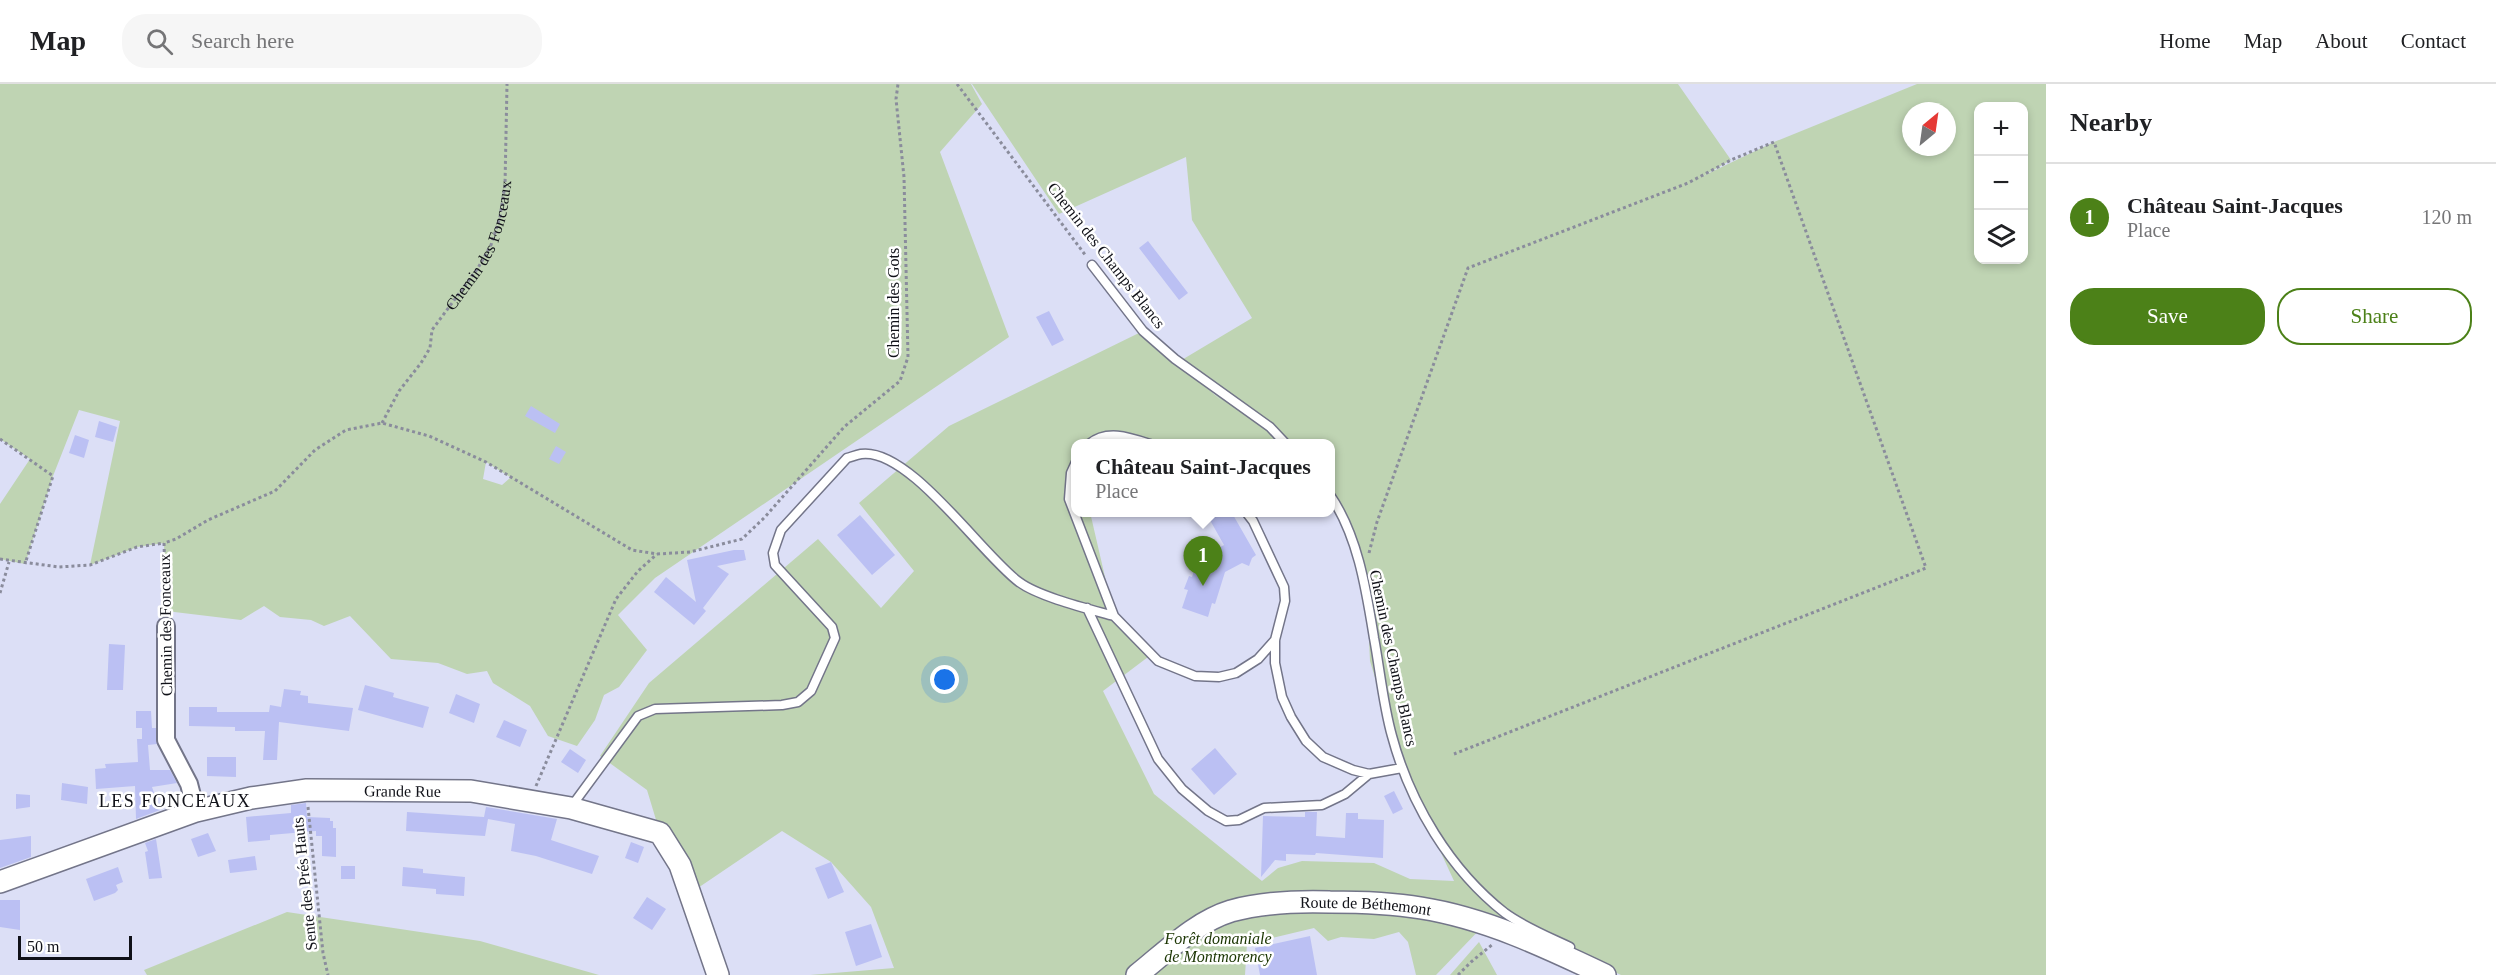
<!DOCTYPE html>
<html lang="en">
<head>
<meta charset="utf-8">
<style>
  :root { --surface:#fff; --page:#f6f6f6; --text:#202124; --muted:#757577; --line:#e0e0e0; --accent:#4c8118 }
  body { margin:0; font-family:Georgia,serif; background:var(--page); color:var(--text) }
  .controls { position:absolute; right:18px; top:18px; display:grid; overflow:hidden; border-radius:12px; box-shadow:0 3px 9px #0003 }
  .controls button { width:54px; height:54px; display:grid; place-items:center; padding:0; border:0; border-bottom:2px solid var(--line); background:var(--surface); color:var(--text); font:30px sans-serif }
  .compass { position:absolute; left:1902px; top:18px; width:54px; height:54px; border-radius:50%; background:var(--surface); box-shadow:0 3px 9px #0003; rotate:29deg }
  .scale { position:absolute; left:18px; bottom:15px; width:114px; box-sizing:border-box; padding-left:6px; border:3px solid #101118; border-top:0; font-size:16px; line-height:21px; white-space:nowrap; color:#101118; -webkit-text-stroke:4px #fff; paint-order:stroke }
  .you { position:absolute; left:945px; top:596px; width:21px; height:21px; margin:-15px; border:4px solid #fff; border-radius:50%; background:#1a73e8; box-shadow:0 0 0 9px #1a73e833 }
  .badge { display:grid; place-items:center; width:39px; height:39px; border-radius:50%; background:var(--accent); color:#fff; font-size:20px; font-weight:700 }
  .pin { position:absolute; translate:-50% -50px; filter:drop-shadow(0 2px 3px #0008) }
  .pin::after { content:''; position:absolute; top:32px; width:21px; height:18px; background:inherit; clip-path:polygon(0 0,100% 0,50% 100%) }
  .popup { position:absolute; left:1071px; top:355px; width:264px; height:78px; box-sizing:border-box; display:grid; place-content:center; border-radius:12px; background:var(--surface); filter:drop-shadow(0 2px 4px #0005); font-size:20px; white-space:nowrap; color:var(--muted) }
  .popup b { font-size:22px; color:var(--text) }
  .popup::after { content:''; position:absolute; left:50%; top:100%; margin-left:-12px; border:12px solid transparent; border-top-color:var(--surface) }
  .list { margin:0; padding:0; list-style:none }
  h2 { display:flex; justify-content:space-between; align-items:center; height:78px; margin:0; padding:0 24px; font-size:26px }
  h2 small { font-size:20px; font-weight:400; color:var(--muted) }
  .list li { display:grid; grid-template-columns:39px 1fr auto; gap:18px; align-items:center; box-sizing:border-box; height:108px; padding:0 24px; border-top:2px solid var(--line) }
  .list b { display:block; font-size:22px; white-space:nowrap }
  .list p { margin:0; font-size:20px; white-space:nowrap; color:var(--muted) }
  .list em { font-size:20px; font-style:normal; color:var(--muted) }
  .actions { display:flex; gap:12px; padding:18px 24px }
  .actions a { flex:1; padding:14px 0; border:2px solid var(--accent); border-radius:24px; text-align:center; font-size:21px; color:var(--accent) }
  .actions .main { background:var(--accent); color:#fff }
  .icon { flex:none; width:33px; height:33px; fill:none; stroke:currentColor; stroke-width:2; stroke-linecap:round; stroke-linejoin:round }
  .map { position:relative; flex:none; width:2046px; height:891px; overflow:hidden }
  header { display:flex; align-items:center; gap:36px; box-sizing:border-box; height:84px; padding:0 30px; background:var(--surface); border-bottom:2px solid var(--line) }
  header strong { font-size:28px }
  nav { display:flex; gap:33px; margin-inline-start:auto; font-size:21px }
  .search { width:420px; height:54px; background:var(--page); display:flex; align-items:center; gap:15px; box-sizing:border-box; padding:0 21px; border-radius:24px; color:var(--muted); font-size:22px }
  main { display:flex }
  aside { flex:1; background:var(--surface) }
  .map>svg:first-child { display:block }
  .green { fill:#bfd4b3; fill-rule:evenodd }
  .building { fill:#bbc0f3 }
  .lines { fill:none; stroke-linecap:round; stroke-linejoin:round }
  .service-casing { stroke:#737589; stroke-width:11 }
  .minor-casing { stroke:#737589; stroke-width:20 }
  .tertiary-casing { stroke:#737589; stroke-width:24 }
  .path { stroke:#8a8c9c; stroke-width:3; stroke-dasharray:3 3; stroke-linecap:butt }
  .service { stroke:#fff; stroke-width:8 }
  .minor { stroke:#fff; stroke-width:16 }
  .tertiary { stroke:#fff; stroke-width:21 }
  .labels { text-anchor:middle; stroke-width:5; stroke-linejoin:round; paint-order:stroke }
  .street-label { font-size:16px; fill:#101118; stroke:#fff }
  .park-label { font-size:16px; font-style:italic; fill:#1a3401; stroke:#fff }
  .neighbourhood-label { font-size:18px; letter-spacing:1.5px; fill:#101118; stroke:#fff }
</style>
</head>
<body>
<header>
<strong>Map</strong>
<div class="search"><svg class="icon" aria-label="search" viewBox="0 0 24 24"><circle cx="10" cy="10" r="6"/><path d="M15 15l6 6"/></svg>Search here</div>
<nav><a>Home</a><a>Map</a><a>About</a><a>Contact</a></nav>
</header>
<main>
<div class="map">
<svg width="2046" height="891" viewBox="0 0 2046 891">
  <rect width="100%" height="100%" fill="#dcdff6"/>
  <path class="green" d="M0 0H971L982 20 940 68 1009 253 655 494 618 531 647 566 619 603 604 611 595 636 577 662 548 652 530 622 493 599 487 587 467 590 438 579 391 575 350 532 324 542 311 536 280 533 264 522 241 536 166 527 164 459 137 463 90 481 120 337 79 326 53 392 25 480 0 475V420L30 375 0 355ZM486 378 510 393V394L502 401 483 395Z
    M972 0H1678L1731 76 1703 92 1774 58 1917 0H2046V891H1621L1498 832 1485 840 1436 891H1416L1408 858 1399 848 1374 855 1341 853 1328 857 1314 844 1247 860 1245 891H810L894 884 871 823 831 778 782 747 689 810 660 749 647 706 600 672 649 599 818 455 881 524 914 487 859 419 949 342 1143 247 1224 319 1180 277 1252 234 1192 136 1186 73 1059 130ZM1978 22H2024V176H1978ZM1911 27H1947V63H1911ZM1076 360H1330L1331 423 1336 429 1363 491 1367 513 1370 577 1402 684 1454 797 1410 795 1374 779 1302 777 1278 784 1262 797 1154 710 1103 607 1152 570 1114 532 1090 428H1076Z
    M287 828 480 857 599 891H147L144 886Z
    M1479 858 1497 891H1450Z"/>
  <path class="building" d="M1148 157 1188 209 1179 216 1139 164Z
    M1049 227 1064 256 1052 262 1036 233Z
    M531 322 560 340 555 349 525 332Z
    M99 337 117 343 113 358 95 353Z
    M75 351 89 356 84 374 69 369Z
    M556 362 566 368 559 380 549 375Z
    M1206 429H1232L1256 471 1252 474 1249 482 1242 479 1225 488 1215 520 1212 519 1208 533 1182 524 1188 506 1184 505 1189 492 1192 493 1198 475 1224 461Z
    M860 431 895 471 872 491 837 451Z
    M734 466H744L746 476 717 482 729 490 703 524 706 527 694 541 654 508 666 493 696 518 687 476Z
    M109 560 125 561 123 606H107Z
    M365 601 394 609 393 613 429 623 423 644 358 626Z
    M284 605 301 607 300 611 308 612V619L353 624 349 647 279 638 277 676H263L265 647H235V643L189 642V623H217V628H269L270 621 281 623Z
    M456 610 480 620 474 639 449 629Z
    M136 627H151L152 644H156L157 660 148 661 150 686H170L177 699 152 703 160 726 136 735 135 702 96 705 95 685 106 684 105 680 138 678 137 655H142V644H148H136Z
    M504 636 527 646 520 663 496 653Z
    M1215 664 1237 690 1214 711 1191 685Z
    M570 665 586 676 578 689 561 678Z
    M207 673H236V693L207 692Z
    M62 699 88 703 87 720 61 716Z
    M1394 707 1403 725 1393 730 1384 712Z
    M16 710 30 711V723L16 725Z
    M306 719 307 733 330 734V737H333V744H336V773L322 772V752H316V747L270 751V756L248 758 246 733 291 729V721Z
    M486 723 557 735 551 756 599 772 592 790 536 772 511 767 515 740 488 735 485 752 406 747 407 728 484 733Z
    M1305 728H1317L1316 752 1345 754 1346 729H1358V735L1384 736 1383 774 1316 769 1315 771 1286 770V777L1275 776 1261 793 1263 732 1305 733Z
    M208 749 216 767 198 773 191 755Z
    M31 752V773L0 784V756Z
    M156 755 162 794 149 795 145 768 148 767 145 759Z
    M631 758 644 763 638 779 625 774Z
    M255 772 257 786 230 789 228 776Z
    M831 778 844 808 828 815 815 784Z
    M341 782H355V795H341Z
    M118 783 123 798 116 801 118 806 115 809 94 817 86 795Z
    M403 783 423 785V789L465 793 464 812 436 810V805L402 802Z
    M647 813 666 825 652 846 633 834Z
    M0 816H20V846L0 843Z
    M871 840 882 873 856 882 845 848Z
    M1310 852 1317 891H1260L1255 864Z"/>
  <g class="lines">
    <defs>
      <path id="service" d="M1092 181 1143 247 1175 275 1270 343 1286 360
        M1089 360C1107 345 1129 353 1150 360
        M1076 378 1071 389 1069 415 1114 532 1158 577 1195 592 1219 593 1236 589 1258 575 1275 556
        M1330 411C1358 452 1366 505 1374 554 1380 586 1383 620 1392 652 1410 719 1450 786 1505 829 1524 843 1549 853 1570 863
        M1246 428 1253 437 1284 503 1285 517 1275 556V579L1282 613 1291 633 1306 657 1323 673 1353 686 1369 690 1402 684
        M1087 524 1158 675 1182 705 1208 727 1226 737 1239 736 1264 724 1322 721 1345 710 1369 690
        M571 723 638 632 655 625 782 621 798 618 811 607 835 554 832 543 775 481 773 469 781 446 847 374C851 373 856 371 861 370 909 363 981 470 1019 498 1039 513 1089 525 1114 532"/>
      <path id="minor" d="M166 542V656L189 700 196 727"/>
      <g id="tertiary">
        <path id="s2" d="M0 798 196 727 251 714 307 706 471 707 571 724 660 749 680 781 718 891"/>
        <path id="s3" d="M1137 891C1166 868 1195 838 1231 827 1263 818 1297 817 1330 818 1360 818 1391 819 1421 824 1485 834 1546 863 1605 891"/>
      </g>
    </defs>
    <use href="#service" class="service-casing"/>
    <use href="#minor" class="minor-casing"/>
    <use href="#tertiary" class="tertiary-casing"/>
    <g class="path">
      <path d="M957 0 1086 172"/>
      <path id="s1" d="M382 339 399 307 421 279 430 264 432 246 478 184 491 161 500 133 505 101 507 0"/>
      <path d="M0 355 53 392 25 480"/>
      <path d="M1369 469 1377 438 1468 184 1688 99 1731 76 1774 58 1926 484 1454 670"/>
      <path d="M0 475 59 483 90 481 137 463 164 459"/>
      <path d="M0 509 9 478"/>
      <path d="M166 528 164 459 176 455 208 436 275 407 315 366 346 346 382 339 429 352 486 378 632 466 657 470 690 468 742 455 765 433 844 343 900 297 908 273 904 93 896 15 898 0"/>
      <path d="M536 702 616 515 638 487 657 470"/>
      <path d="M308 723 323 869 328 891"/>
      <path d="M1458 891 1471 878 1493 860"/>
    </g>
    <use href="#service" class="service"/>
    <use href="#minor" class="minor"/>
    <use href="#tertiary" class="tertiary"/>
  </g>
  <g class="labels">
    <g class="street-label">
      <text dy="6" stroke="none"><textPath href="#s1" startOffset="206">Chemin des Fonceaux</textPath></text>
      <text transform="translate(1107 171) rotate(52)" y="6">Chemin des Champs Blancs</text>
      <text transform="translate(893 219) rotate(-90)" y="6">Chemin des Gots</text>
      <text transform="translate(165 541) rotate(-91)" y="6">Chemin des Fonceaux</text>
      <text transform="translate(1394 574) rotate(78)" y="6">Chemin des Champs Blancs</text>
      <text dy="6" stroke="none"><textPath href="#s2" startOffset="417">Grande Rue</textPath></text>
      <text transform="translate(304 800) rotate(-96)" y="6">Sente des Prés Hauts</text>
      <text dy="6" stroke="none"><textPath href="#s3" startOffset="250">Route de Béthemont</textPath></text>
    </g>
    <g class="park-label">
      <text x="1218" y="860">Forêt domaniale<tspan x="1218" dy="18">de Montmorency</tspan></text>
    </g>
    <g class="neighbourhood-label">
      <text x="175" y="723">LES FONCEAUX</text>
    </g>
  </g>
</svg>
<div class="controls">
<button>+</button>
<button>−</button>
<button><svg class="icon" aria-label="layers" viewBox="0 0 24 24"><path d="M12 4l9 5-9 5-9-5zM3 14l9 5 9-5"/></svg></button>
</div>
<svg class="compass" viewBox="-18 -18 36 36"><path d="M0-13l5 13h-10z" fill="#e53935"/><path d="M0 13l5-13h-10z" fill="#757577"/></svg>
<div class="scale">50 m</div>
<div class="you"></div>
<div class="pin badge" style="left:1203px;top:502px">1</div>
<div class="popup"><b>Château Saint-Jacques</b>Place</div>
</div>
<aside>
<h2>Nearby<small></small></h2>
<ul class="list">
<li><span class="badge">1</span><div><b>Château Saint-Jacques</b><p>Place</p></div><em>120 m</em></li>
</ul>
<div class="actions"><a class="main">Save</a><a>Share</a></div>
</aside>
</main>
</body>
</html>
